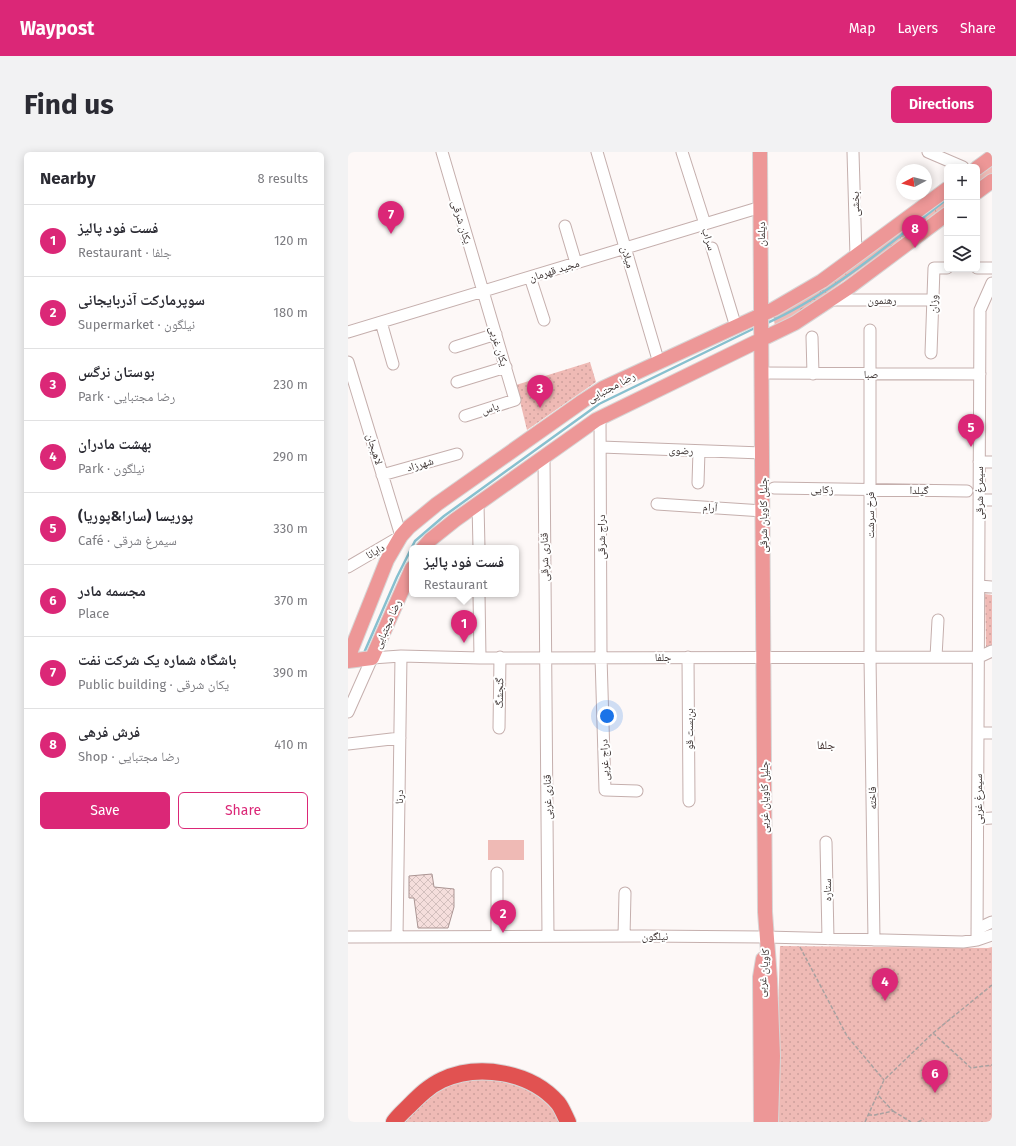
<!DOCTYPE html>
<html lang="en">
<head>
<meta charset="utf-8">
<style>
  :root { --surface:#fff; --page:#f2f2f3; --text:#2b2b33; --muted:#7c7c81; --line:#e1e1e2; --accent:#db2777 }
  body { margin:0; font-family:"Fira Sans","Noto Naskh Arabic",sans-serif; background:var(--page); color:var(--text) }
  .controls { position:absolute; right:12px; top:12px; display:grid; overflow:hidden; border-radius:6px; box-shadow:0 2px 10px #0003 }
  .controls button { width:36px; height:36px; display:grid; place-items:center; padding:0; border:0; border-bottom:1px solid var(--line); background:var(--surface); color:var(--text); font:20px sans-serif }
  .compass { position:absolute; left:548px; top:12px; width:36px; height:36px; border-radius:50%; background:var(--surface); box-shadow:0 2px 10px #0003; rotate:263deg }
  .you { position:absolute; left:259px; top:564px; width:14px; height:14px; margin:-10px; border:3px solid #fff; border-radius:50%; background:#1a73e8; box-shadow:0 0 0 6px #1a73e833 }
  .badge { display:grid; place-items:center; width:26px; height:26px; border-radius:50%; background:var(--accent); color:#fff; font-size:13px; font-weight:700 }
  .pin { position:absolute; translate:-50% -33px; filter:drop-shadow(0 1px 2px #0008) }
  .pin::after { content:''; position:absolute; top:21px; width:14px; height:12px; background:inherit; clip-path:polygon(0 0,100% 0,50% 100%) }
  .popup { position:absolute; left:61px; top:393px; width:110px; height:52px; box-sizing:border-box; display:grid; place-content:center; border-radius:6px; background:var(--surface); filter:drop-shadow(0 1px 3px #0005); font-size:13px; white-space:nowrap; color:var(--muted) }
  .popup b { font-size:15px; color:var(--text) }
  .popup::after { content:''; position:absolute; left:50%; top:100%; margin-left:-8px; border:8px solid transparent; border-top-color:var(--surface) }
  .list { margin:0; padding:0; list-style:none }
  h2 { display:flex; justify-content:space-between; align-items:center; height:52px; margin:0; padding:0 16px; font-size:17px }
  h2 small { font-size:13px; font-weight:400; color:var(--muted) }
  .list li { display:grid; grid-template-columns:26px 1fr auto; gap:12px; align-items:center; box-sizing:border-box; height:72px; padding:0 16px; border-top:1px solid var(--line) }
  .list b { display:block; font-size:15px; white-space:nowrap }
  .list p { margin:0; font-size:13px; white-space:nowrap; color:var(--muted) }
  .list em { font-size:13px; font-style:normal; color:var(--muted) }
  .actions { display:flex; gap:8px; padding:12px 16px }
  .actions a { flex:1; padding:9px 0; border:1px solid var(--accent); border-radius:6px; text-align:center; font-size:14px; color:var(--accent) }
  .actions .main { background:var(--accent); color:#fff }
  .icon { flex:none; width:22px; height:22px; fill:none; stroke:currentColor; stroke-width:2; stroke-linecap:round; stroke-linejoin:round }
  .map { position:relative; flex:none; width:644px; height:970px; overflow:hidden; border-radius:6px }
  header { display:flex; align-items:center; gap:24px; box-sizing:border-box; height:56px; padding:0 20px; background:var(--accent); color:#fff }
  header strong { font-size:19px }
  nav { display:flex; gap:22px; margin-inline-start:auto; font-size:14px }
  .intro { display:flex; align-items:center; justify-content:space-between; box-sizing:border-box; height:96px; padding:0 24px }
  h1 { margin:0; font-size:28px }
  .button { padding:10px 18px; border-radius:6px; background:var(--accent); color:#fff; font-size:14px; font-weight:700 }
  main { display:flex; gap:24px; padding:0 24px }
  aside { flex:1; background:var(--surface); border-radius:6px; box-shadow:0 2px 10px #0003 }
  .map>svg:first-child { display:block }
  .grass { fill:url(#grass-dots) }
  .forest { fill:url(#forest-crowns) }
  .garden { fill:#efbab5 }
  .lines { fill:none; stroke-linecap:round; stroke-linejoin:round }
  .stream { stroke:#87c0cf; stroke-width:2.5 }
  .building { fill:url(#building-cross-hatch); stroke:#ab9593 }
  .minor-casing { stroke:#c5afad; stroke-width:13 }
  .major-casing { stroke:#d8d6d6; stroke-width:16 }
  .highway-casing { stroke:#d8d6d6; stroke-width:18 }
  .path { stroke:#a8a1a0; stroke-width:1.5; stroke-dasharray:4 2; stroke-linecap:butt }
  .minor { stroke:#fff; stroke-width:11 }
  .major { stroke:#ed9797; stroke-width:14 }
  .highway { stroke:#e15251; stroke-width:16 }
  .labels { text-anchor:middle; stroke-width:4; stroke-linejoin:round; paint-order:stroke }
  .street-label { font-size:11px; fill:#3b3231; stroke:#fff }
  .neighbourhood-label { font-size:12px; fill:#41302e; stroke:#fff }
</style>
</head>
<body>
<header>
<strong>Waypost</strong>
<nav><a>Map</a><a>Layers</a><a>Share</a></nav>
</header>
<div class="intro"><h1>Find us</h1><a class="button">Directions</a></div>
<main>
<aside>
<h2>Nearby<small>8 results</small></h2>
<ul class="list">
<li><span class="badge">1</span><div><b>فست فود پالیز</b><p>Restaurant · جلفا</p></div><em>120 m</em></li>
<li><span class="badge">2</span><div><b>سوپرمارکت آذربایجانی</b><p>Supermarket · نیلگون</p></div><em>180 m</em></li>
<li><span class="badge">3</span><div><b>بوستان نرگس</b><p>Park · رضا مجتبایی</p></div><em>230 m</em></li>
<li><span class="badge">4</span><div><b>بهشت مادران</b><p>Park · نیلگون</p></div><em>290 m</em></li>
<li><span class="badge">5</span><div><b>پوریسا (سارا&amp;پوریا)</b><p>Café · سیمرغ شرقی</p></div><em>330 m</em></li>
<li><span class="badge">6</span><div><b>مجسمه مادر</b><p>Place</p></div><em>370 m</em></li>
<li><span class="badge">7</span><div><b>باشگاه شماره یک شرکت نفت</b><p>Public building · یکان شرقی</p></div><em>390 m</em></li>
<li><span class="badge">8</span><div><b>فرش فرهی</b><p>Shop · رضا مجتبایی</p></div><em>410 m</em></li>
</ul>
<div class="actions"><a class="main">Save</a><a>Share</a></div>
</aside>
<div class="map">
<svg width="644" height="970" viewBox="0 0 644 970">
  <defs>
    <pattern id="grass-dots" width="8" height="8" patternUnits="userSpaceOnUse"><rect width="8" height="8" fill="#efbab5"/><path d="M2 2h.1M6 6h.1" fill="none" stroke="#cea09c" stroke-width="1.8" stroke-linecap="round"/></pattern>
    <pattern id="forest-crowns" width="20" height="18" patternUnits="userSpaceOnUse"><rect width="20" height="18" fill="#efbab5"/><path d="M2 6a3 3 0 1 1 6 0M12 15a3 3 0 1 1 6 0" fill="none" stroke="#cea09c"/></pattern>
    <pattern id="building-cross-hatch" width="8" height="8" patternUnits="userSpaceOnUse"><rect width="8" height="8" fill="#f5dedc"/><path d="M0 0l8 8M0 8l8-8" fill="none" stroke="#d3bfbd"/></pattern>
  </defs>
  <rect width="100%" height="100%" fill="#fdf8f7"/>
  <path class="grass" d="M242 210 248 230 179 278 168 233Z
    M637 442 644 443V494L638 496Z
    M432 794 640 796 644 795V970H431L429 902Z
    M145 924 191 940 215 970H52L91 934Z"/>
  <path class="forest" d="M644 9V23L629 34V21Z
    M599 43V55L452 160 427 174 425 163Z"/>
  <path class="garden" d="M140 688H176V708H140Z"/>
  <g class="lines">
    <path class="stream" d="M417 172C483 143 542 91 599 47
      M16 501 49 425 67 389 96 364 251 252 409 175"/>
  </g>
  <path class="building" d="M84 722 86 735 106 737V755L100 776H70L66 746H61V724Z"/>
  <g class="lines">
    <defs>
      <path id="minor" d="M94 0 167 248 117 264
        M249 0 311 211
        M334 0 357 72
        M505 0 508 104
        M580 0 615 15
        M217 74 228 111
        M364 96 388 175
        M629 116H644
        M182 125 196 168
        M483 148H585
        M33 170 45 212
        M522 178V505L526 788
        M0 180 413 55
        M464 185 465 222
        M107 195 148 182
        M583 201 586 116H599
        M0 210 53 384 0 415
        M414 221 632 222
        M109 230 158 215
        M252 265 253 505 257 638 289 639
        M253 295 414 301
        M196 305 200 784
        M631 310H644
        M34 323 109 302
        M350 331 351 299
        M426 336 619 339
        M631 348H644
        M130 352 131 396
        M309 352 415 359
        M631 434 644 435
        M131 442 132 506
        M340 505 341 649
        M588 505 590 468
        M0 560 24 506 53 504 132 506 631 505 644 499
        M151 576 152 505
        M630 581H644
        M0 592 52 586
        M630 667 644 666
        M478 690 480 787
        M149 721V784
        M629 777 644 770
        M276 784 277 741
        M0 785 295 784 418 785 615 790 629 788 644 783
        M49 785 53 504
        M629 788 632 158 644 131"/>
      <path id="major" d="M412 0 417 760 422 827 425 904 423 970
        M629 16 644 5
        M629 40 644 29
        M75 396 82 388 107 368 248 268 447 171 500 136 599 62
        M0 506 39 408 53 384 61 375 89 352 235 249 255 236 426 157 474 129 599 37
        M0 509 24 506 64 416
        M413 970 412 825 415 807"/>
      <path id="highway" d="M46 970C50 964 56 959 61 954 71 944 81 934 94 928 131 911 183 920 210 951 214 956 217 964 220 970"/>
    </defs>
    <use href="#minor" class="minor-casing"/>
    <use href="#major" class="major-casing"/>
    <use href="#highway" class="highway-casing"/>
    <path class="path" d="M452 795 499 884 536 928
      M585 881 623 916 644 913
      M545 959 563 970
      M520 963H527L545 959 529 942
      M517 970 536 928 585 881 644 833
      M570 970 576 967"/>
    <use href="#minor" class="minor"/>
    <use href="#major" class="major"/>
    <use href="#highway" class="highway"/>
  </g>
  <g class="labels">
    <g class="street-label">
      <text transform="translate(507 52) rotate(-91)" y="4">بخشی</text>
      <text transform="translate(114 70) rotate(73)" y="4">یکان شرقی</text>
      <text transform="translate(413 82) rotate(-90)" y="4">دیلمان</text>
      <text transform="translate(361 87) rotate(73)" y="4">سراب</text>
      <text transform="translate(280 105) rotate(74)" y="4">میلان</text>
      <text transform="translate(206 118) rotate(-17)" y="4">مجید قهرمان</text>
      <text x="534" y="152">رهنمون</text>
      <text transform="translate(585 152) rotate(-88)" y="4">وزان</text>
      <text transform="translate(151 194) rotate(73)" y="4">یکان غربی</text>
      <text x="523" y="226">صبا</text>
      <text transform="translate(263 235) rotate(-28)" y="4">رضا مجتبایی</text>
      <text transform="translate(142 256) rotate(-18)" y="4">یاس</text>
      <text transform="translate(27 297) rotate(73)" y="4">لاهیجان</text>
      <text transform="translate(333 298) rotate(2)" y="4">رضوی</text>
      <text transform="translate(72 312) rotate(-16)" y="4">شهرزاد</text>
      <text transform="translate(474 337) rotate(1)" y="4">زکایی</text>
      <text transform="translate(571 338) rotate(1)" y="4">گیلدا</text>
      <text transform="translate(631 341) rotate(-90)" y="4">سیمرغ شرقی</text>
      <text transform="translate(362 355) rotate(4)" y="4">آرام</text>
      <text transform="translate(415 363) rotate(-90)" y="4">جلیل کاویان شرقی</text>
      <text transform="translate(522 363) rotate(-90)" y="4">فرخ سرشت</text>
      <text transform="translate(253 385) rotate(-90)" y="4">دراج شرقی</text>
      <text transform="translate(27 399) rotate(-30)" y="4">دایانا</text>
      <text transform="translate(196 405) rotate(-91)" y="4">قناری شرقی</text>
      <text transform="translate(39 472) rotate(-66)" y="4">رضا مجتبایی</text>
      <text x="315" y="509">جلفا</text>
      <text transform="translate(151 541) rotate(-89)" y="4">گنجشگ</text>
      <text transform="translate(341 577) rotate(-90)" y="4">بن‌بست قو</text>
      <text transform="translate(256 608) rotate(-92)" y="4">دراج غربی</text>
      <text transform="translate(51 645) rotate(-89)" y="4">درنا</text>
      <text transform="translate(199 645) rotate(-91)" y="4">قناری غربی</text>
      <text transform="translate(416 645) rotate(-90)" y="4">جلیل کاویان غربی</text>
      <text transform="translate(524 646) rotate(-91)" y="4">فاخته</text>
      <text transform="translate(630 647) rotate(-90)" y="4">سیمرغ غربی</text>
      <text transform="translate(479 738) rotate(-91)" y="4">ستاره</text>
      <text x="307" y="788">نیلگون</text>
      <text transform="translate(415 821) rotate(-85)" y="4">کاویان غربی</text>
    </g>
    <g class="neighbourhood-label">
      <text x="478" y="597">جلفا</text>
    </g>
  </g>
</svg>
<div class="controls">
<button>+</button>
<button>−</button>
<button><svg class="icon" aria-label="layers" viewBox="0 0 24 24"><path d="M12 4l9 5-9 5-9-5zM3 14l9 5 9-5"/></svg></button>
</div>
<svg class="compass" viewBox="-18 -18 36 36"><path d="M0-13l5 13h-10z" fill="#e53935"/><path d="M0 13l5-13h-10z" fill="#7c7c81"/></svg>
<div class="you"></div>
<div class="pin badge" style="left:116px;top:491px">1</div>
<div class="popup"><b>فست فود پالیز</b>Restaurant</div>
<div class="pin badge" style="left:155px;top:781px">2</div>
<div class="pin badge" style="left:192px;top:256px">3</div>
<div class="pin badge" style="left:537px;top:849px">4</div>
<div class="pin badge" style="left:623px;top:295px">5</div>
<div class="pin badge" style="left:587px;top:941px">6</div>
<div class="pin badge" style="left:43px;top:82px">7</div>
<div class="pin badge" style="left:567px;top:96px">8</div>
</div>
</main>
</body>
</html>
